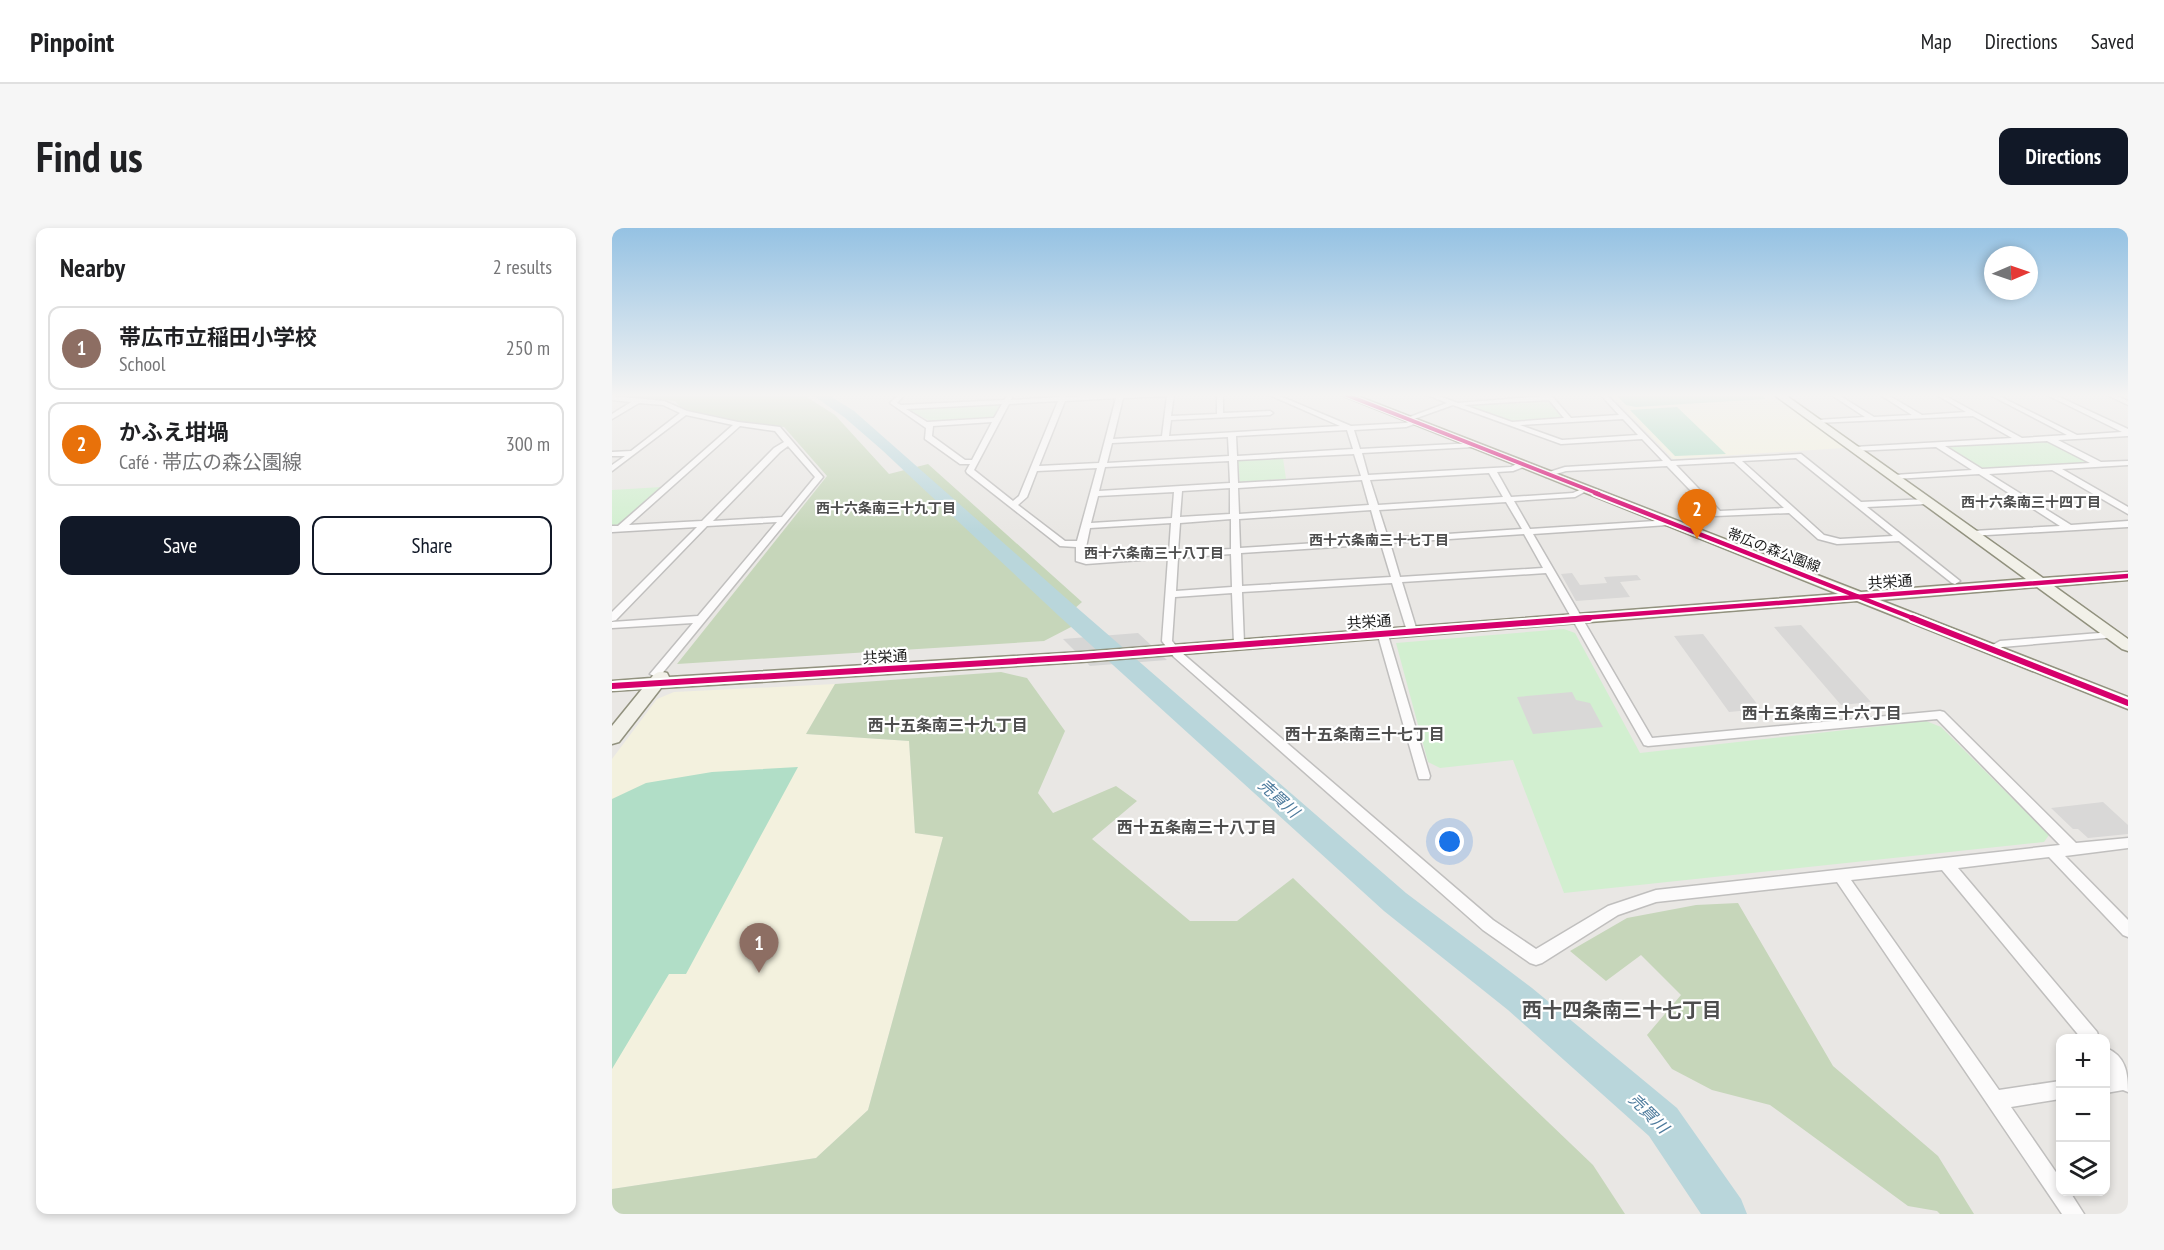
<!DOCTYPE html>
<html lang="en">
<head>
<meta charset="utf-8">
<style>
  :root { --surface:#fff; --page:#f6f6f6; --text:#202124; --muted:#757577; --line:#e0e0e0; --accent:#111827 }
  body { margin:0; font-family:"PT Sans Narrow","Noto Sans JP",sans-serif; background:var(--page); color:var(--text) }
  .controls { position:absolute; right:18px; bottom:18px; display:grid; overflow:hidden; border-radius:12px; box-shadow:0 3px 9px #0003 }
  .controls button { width:54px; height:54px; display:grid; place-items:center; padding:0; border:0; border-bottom:2px solid var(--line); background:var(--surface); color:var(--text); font:30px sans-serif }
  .compass { position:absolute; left:1372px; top:18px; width:54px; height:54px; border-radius:50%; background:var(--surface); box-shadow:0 3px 9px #0003; rotate:88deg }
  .you { position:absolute; left:838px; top:614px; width:21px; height:21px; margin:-15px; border:4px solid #fff; border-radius:50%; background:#1a73e8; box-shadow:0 0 0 9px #1a73e833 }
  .badge { display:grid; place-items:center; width:39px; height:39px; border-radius:50%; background:var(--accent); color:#fff; font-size:20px; font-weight:700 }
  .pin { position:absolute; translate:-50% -50px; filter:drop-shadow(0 2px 3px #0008) }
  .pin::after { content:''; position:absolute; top:32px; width:21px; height:18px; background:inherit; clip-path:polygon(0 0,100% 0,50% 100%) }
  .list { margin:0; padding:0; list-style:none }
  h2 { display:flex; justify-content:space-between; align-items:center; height:78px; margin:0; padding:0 24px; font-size:26px }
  h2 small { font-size:20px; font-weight:400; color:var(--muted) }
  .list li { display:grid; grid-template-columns:39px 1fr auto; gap:18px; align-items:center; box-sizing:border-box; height:84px; margin:0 12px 12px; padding:0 12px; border:2px solid var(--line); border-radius:12px }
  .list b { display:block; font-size:22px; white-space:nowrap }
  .list p { margin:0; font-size:20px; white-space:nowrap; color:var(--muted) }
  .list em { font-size:20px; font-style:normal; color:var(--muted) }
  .actions { display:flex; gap:12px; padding:18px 24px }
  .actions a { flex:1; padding:14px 0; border:2px solid var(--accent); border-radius:12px; text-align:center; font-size:21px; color:var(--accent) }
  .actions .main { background:var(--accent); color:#fff }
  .icon { flex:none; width:33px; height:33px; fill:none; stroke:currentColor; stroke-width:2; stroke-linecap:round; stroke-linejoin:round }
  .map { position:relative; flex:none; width:1516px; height:986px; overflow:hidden; border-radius:12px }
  header { display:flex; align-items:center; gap:36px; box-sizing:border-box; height:84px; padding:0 30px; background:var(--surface); border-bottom:2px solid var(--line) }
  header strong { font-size:28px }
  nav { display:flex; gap:33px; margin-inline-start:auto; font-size:21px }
  .intro { display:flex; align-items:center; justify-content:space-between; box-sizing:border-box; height:144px; padding:0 36px }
  h1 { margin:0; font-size:42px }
  .button { padding:15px 27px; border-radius:12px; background:var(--accent); color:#fff; font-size:21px; font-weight:700 }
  main { display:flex; gap:36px; padding:0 36px }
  aside { flex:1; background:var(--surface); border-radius:12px; box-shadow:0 3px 9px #0003 }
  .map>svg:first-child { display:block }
  .education { fill:#f3f1de }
  .forest { fill:#c6d6ba }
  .park { fill:#d2efd0 }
  .pitch { fill:#b1dec7 }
  .parking { fill:#d9d8d7 }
  .pier { fill:#d6d6d5 }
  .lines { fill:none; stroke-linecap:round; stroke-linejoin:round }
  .river { fill:#b9d6db; fill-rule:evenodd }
  .street-casing { stroke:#c0bfbe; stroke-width:3 }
  .secondary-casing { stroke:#91917e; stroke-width:3 }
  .street { fill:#fcfbfb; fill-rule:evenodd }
  .secondary { fill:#f2f1e9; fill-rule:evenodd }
  .cycleway-far2-casing { stroke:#fff; stroke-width:6 }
  .cycleway-far1-casing { stroke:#fff; stroke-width:8 }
  .cycleway-casing { stroke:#fff; stroke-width:10 }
  .cycleway-far2 { stroke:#d6006c; stroke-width:4 }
  .cycleway-far1 { stroke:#d6006c; stroke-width:4.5 }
  .cycleway { stroke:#d6006c; stroke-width:6 }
  .labels { text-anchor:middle; stroke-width:4.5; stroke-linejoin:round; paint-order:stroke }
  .far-neighbourhood-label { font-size:14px; font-weight:bold; fill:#4e4e4e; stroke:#fff }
  .far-street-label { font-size:14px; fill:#1b1b1b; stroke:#fff }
  .street-label { font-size:15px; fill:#1b1b1b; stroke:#fff }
  .neighbourhood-label { font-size:16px; font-weight:bold; fill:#4e4e4e; stroke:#fff }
  .water-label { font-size:16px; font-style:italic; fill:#4c7a9c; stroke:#fff }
  .near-neighbourhood-label { font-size:20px; font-weight:bold; fill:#4e4e4e; stroke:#fff }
</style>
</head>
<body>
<header>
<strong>Pinpoint</strong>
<nav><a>Map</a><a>Directions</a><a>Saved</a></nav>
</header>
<div class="intro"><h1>Find us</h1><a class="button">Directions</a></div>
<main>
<aside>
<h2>Nearby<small>2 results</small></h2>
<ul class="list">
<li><span class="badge" style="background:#8d6e63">1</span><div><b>帯広市立稲田小学校</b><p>School</p></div><em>250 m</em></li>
<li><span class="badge" style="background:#e8710a">2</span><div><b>かふえ坩堝</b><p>Café · 帯広の森公園線</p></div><em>300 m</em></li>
</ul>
<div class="actions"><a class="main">Save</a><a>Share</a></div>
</aside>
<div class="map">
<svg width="1516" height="986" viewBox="0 0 1516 986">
  <rect width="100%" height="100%" fill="#e9e7e4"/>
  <path class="education" d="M998 166H1158L1232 220 1061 231Z
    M223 456 194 506 297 513 303 605 331 609 256 882 204 930 0 961V531L45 471 62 464Z"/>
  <path class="forest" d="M0 166H190L223 187 277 246 316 236 470 374 453 389 461 398 432 413 65 436 215 248 172 199 118 192 70 181 63 173Z
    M389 444 415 450 453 503 426 565 441 585 504 558 525 573 480 611 578 693H625L681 650 981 937 1013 986H0V961L204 930 256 882 331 609 303 605 297 513 194 506 223 456Z
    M1126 675 1221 838 1326 928 1362 986H1328L1325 983 1296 978 1158 877 1100 862 1060 841 1035 807 1069 767 1029 727 994 753 958 723 1015 690 1084 677Z"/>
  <path class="park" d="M931 172 937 174 950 190 899 194 857 179 858 176Z
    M388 175 383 188 377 190 318 193 297 182 304 179Z
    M1434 213 1476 233V235L1373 241 1337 221 1338 218Z
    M671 230 674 251 628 254 626 232Z
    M50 259 10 295 0 298V262Z
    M952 401 963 405 1028 525 1314 493 1329 499 1437 607 1432 614 952 665 901 532 828 540 816 534 784 415Z"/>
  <path class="pitch" d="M1003 166H1147L1154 171 1024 179 1014 177Z
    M1065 179 1114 226 1063 228 1018 182Z
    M186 539 74 746H57L0 841V571L34 555 100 544Z"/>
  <path class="parking" d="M960 345 968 357 995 355 992 349 1025 347 1029 352 1008 354 1018 369 964 373 949 346Z
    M1189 397 1259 474 1229 477 1162 399Z
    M1091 406 1149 481 1117 484 1062 408Z
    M960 464 964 472 978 475 991 499 921 506 905 469Z
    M1491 574 1516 597V606L1476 610 1466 601H1461L1439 580Z"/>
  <path class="pier" d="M526 405 555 432 478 438 451 411Z"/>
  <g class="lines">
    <path class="river" d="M199 166H215L242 183 463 378 794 665 920 760 1065 880 1129 971 1135 986H1089L1037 908 896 782 772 683 447 388 270 222 232 189Z"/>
    <defs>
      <path id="street" d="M287 166H293L285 175 289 177 392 172 397 167 400 169 399 172 447 169 449 166H455L454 169 506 166H562L559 188 605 186V166H611V185L658 183 661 185 658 187 559 192 557 208 728 198 655 166H663L739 198 793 195 804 192 808 194 794 199 742 202 748 221 862 215 866 217 862 219 750 225 756 247 899 239 908 234H914V238L901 243 885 244 899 269 961 265 974 259 978 261 963 269 902 273 918 301 1059 292V296L1056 297 921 306 1040 510 1328 483 1332 484 1464 615 1516 610V620L1453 628 1516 692V709L1511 707 1437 629 1346 640 1485 804 1487 810H1469L1330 642 1239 652 1387 862 1448 853V871L1399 879 1448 950V964H1458L1472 986H1450L1225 654 1044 674 1006 687 930 735 924 737 918 735 871 702 562 429 550 413 556 330 474 336 464 333V319L448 318 355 245 354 243 358 236H348L313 211 314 200 278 175ZM555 168 550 208 501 211 511 170ZM504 170 487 235 427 238 453 173ZM446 173 407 268 401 273 362 242 397 176ZM390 176 382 190 315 194 294 181ZM380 194 360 232H353L320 208 321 198ZM735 202 741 221 625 228 624 208ZM616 209 617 228 495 235 500 215ZM742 226 749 248 626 255 625 232ZM617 233 618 255 487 263 493 239ZM485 240 465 313H453L406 277 415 269 425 243ZM877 245 891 269 766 277 758 252ZM750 252 757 277 627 286 626 260ZM618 260V286L568 289 570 263ZM562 264 560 290 479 295 486 268ZM894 274 910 301 776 310 767 282ZM759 282 767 311 628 320 627 291ZM619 291V321L566 324 568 295ZM559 295 557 325 472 329 478 300ZM912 306 931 340 788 349 778 315ZM769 316 779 349 630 358 629 325ZM619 326 620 359 564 363 566 330ZM934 345 1032 517 1036 518 1325 491 1448 617 1044 662 996 678 924 721 881 692 570 425 560 413 563 369 620 365 622 416 627 419 632 416 630 364 780 355 795 403 800 406 805 403 790 354Z
        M813 166H821L846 175 933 168 932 166H938L959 190 1007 187 988 166H994L1059 233 1189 226 1249 274 1317 271V275L1314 276 1255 279 1348 353 1343 356 1340 355 1287 313 1225 316 1206 311 1177 285 1103 288 1055 238 954 243 934 249V245L953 239 1051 233 1030 211 949 216 841 177 799 192H795V190L835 175ZM937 172 952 190 900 194 852 177ZM1011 191 1026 207 950 212 908 197ZM1184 230 1281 308 1228 311 1212 307 1130 233ZM1122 234 1172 280 1108 283 1064 237Z
        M1218 166H1225L1262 189 1300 187 1267 166H1274L1310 187 1354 184 1323 166H1330L1410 210 1455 207 1376 166H1383L1465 207 1510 204 1433 166H1441L1516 201V208L1446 212 1489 234 1516 233V237L1450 241 1516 279V286L1440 242 1377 246 1459 297 1516 293V299L1358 308V304L1361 303 1448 298 1367 246 1282 251 1278 249 1282 247 1360 242 1324 219 1242 223 1238 221 1242 219 1400 210 1361 188 1203 195V193L1205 192 1253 189ZM1435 213 1478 235 1370 241 1333 218Z
        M1493 166H1501L1516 173V177Z
        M0 168 52 173 75 183 126 194 168 199 211 249 48 448 44 449 38 446 81 395 0 400V394L86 388 165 294 95 298 4 392 0 393V384L85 299 0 304V298H6L121 197 74 187 0 243V237L13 228H0V224L19 223 68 185 51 177 27 175 0 191V186L19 174 0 172ZM128 198 163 203 172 214 162 220 90 293 17 297ZM176 218 203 249 170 289 101 293 168 224Z
        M768 394 773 397 818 548 817 551H807L806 548 763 397Z
        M1500 404 1504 405 1505 407 1504 409 1390 419 1380 423 1375 420 1388 413Z
        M1494 820C1514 828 1516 845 1516 864L1511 862 1494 865V847L1498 846 1494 841Z"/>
      <path id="secondary" d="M727 166H740L1249 364 1414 351 1161 166H1172L1431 350 1516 344V352L1442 358 1516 411V423L1510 421 1425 359 1268 372 1516 469V481L1245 373 469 434 49 460 7 514 0 516V498L30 461 0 463V453L39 450C44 444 47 443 55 445L57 449 469 424 1226 366Z"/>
    </defs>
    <use href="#street" class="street-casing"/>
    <use href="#secondary" class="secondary-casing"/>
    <use href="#street" class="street"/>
    <use href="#secondary" class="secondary"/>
    <defs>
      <path id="cycleway-far2" d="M732 166 987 266"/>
      <path id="cycleway-far1" d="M983 265 1303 391
        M957 391 1516 348"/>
      <path id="cycleway" d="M1300 390 1516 475
        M0 458 469 429 977 390"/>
    </defs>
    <use href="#cycleway-far2" class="cycleway-far2-casing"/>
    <use href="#cycleway-far1" class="cycleway-far1-casing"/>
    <use href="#cycleway" class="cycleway-casing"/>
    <use href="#cycleway-far2" class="cycleway-far2"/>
    <use href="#cycleway-far1" class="cycleway-far1"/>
    <use href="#cycleway" class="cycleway"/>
  </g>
  <linearGradient id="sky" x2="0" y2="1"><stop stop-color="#95c2e3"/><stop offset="0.55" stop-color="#f5f4f3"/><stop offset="1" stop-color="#f5f4f3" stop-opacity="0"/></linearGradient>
  <rect width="1516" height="304" fill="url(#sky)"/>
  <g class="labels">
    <g class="far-neighbourhood-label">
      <text x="1419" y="279">西十六条南三十四丁目</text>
      <text x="274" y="285">西十六条南三十九丁目</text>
      <text x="767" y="317">西十六条南三十七丁目</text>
      <text x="542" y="330">西十六条南三十八丁目</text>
    </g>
    <g class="far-street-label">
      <text transform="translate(1162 322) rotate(21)" y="5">帯広の森公園線</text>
    </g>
    <g class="street-label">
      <text transform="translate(1278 354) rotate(-4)" y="5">共栄通</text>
      <text transform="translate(757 394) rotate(-4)" y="5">共栄通</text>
      <text transform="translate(273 429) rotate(-3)" y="5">共栄通</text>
    </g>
    <g class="neighbourhood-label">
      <text x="1210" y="491">西十五条南三十六丁目</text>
      <text x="336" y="503">西十五条南三十九丁目</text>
      <text x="753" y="512">西十五条南三十七丁目</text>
      <text x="585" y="605">西十五条南三十八丁目</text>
    </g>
    <g class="water-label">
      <text transform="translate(667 570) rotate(42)" y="6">売買川</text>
      <text transform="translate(1037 885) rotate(45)" y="6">売買川</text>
    </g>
    <g class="near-neighbourhood-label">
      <text x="1010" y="789">西十四条南三十七丁目</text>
    </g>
  </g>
</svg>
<div class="controls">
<button>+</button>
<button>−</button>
<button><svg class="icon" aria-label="layers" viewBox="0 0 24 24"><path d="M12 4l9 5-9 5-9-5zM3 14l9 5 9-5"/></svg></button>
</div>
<svg class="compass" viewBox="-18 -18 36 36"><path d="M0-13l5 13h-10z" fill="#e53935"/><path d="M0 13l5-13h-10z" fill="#757577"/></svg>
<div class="you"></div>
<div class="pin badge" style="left:147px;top:745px;background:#8d6e63">1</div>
<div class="pin badge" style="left:1085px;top:311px;background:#e8710a">2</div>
</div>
</main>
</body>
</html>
